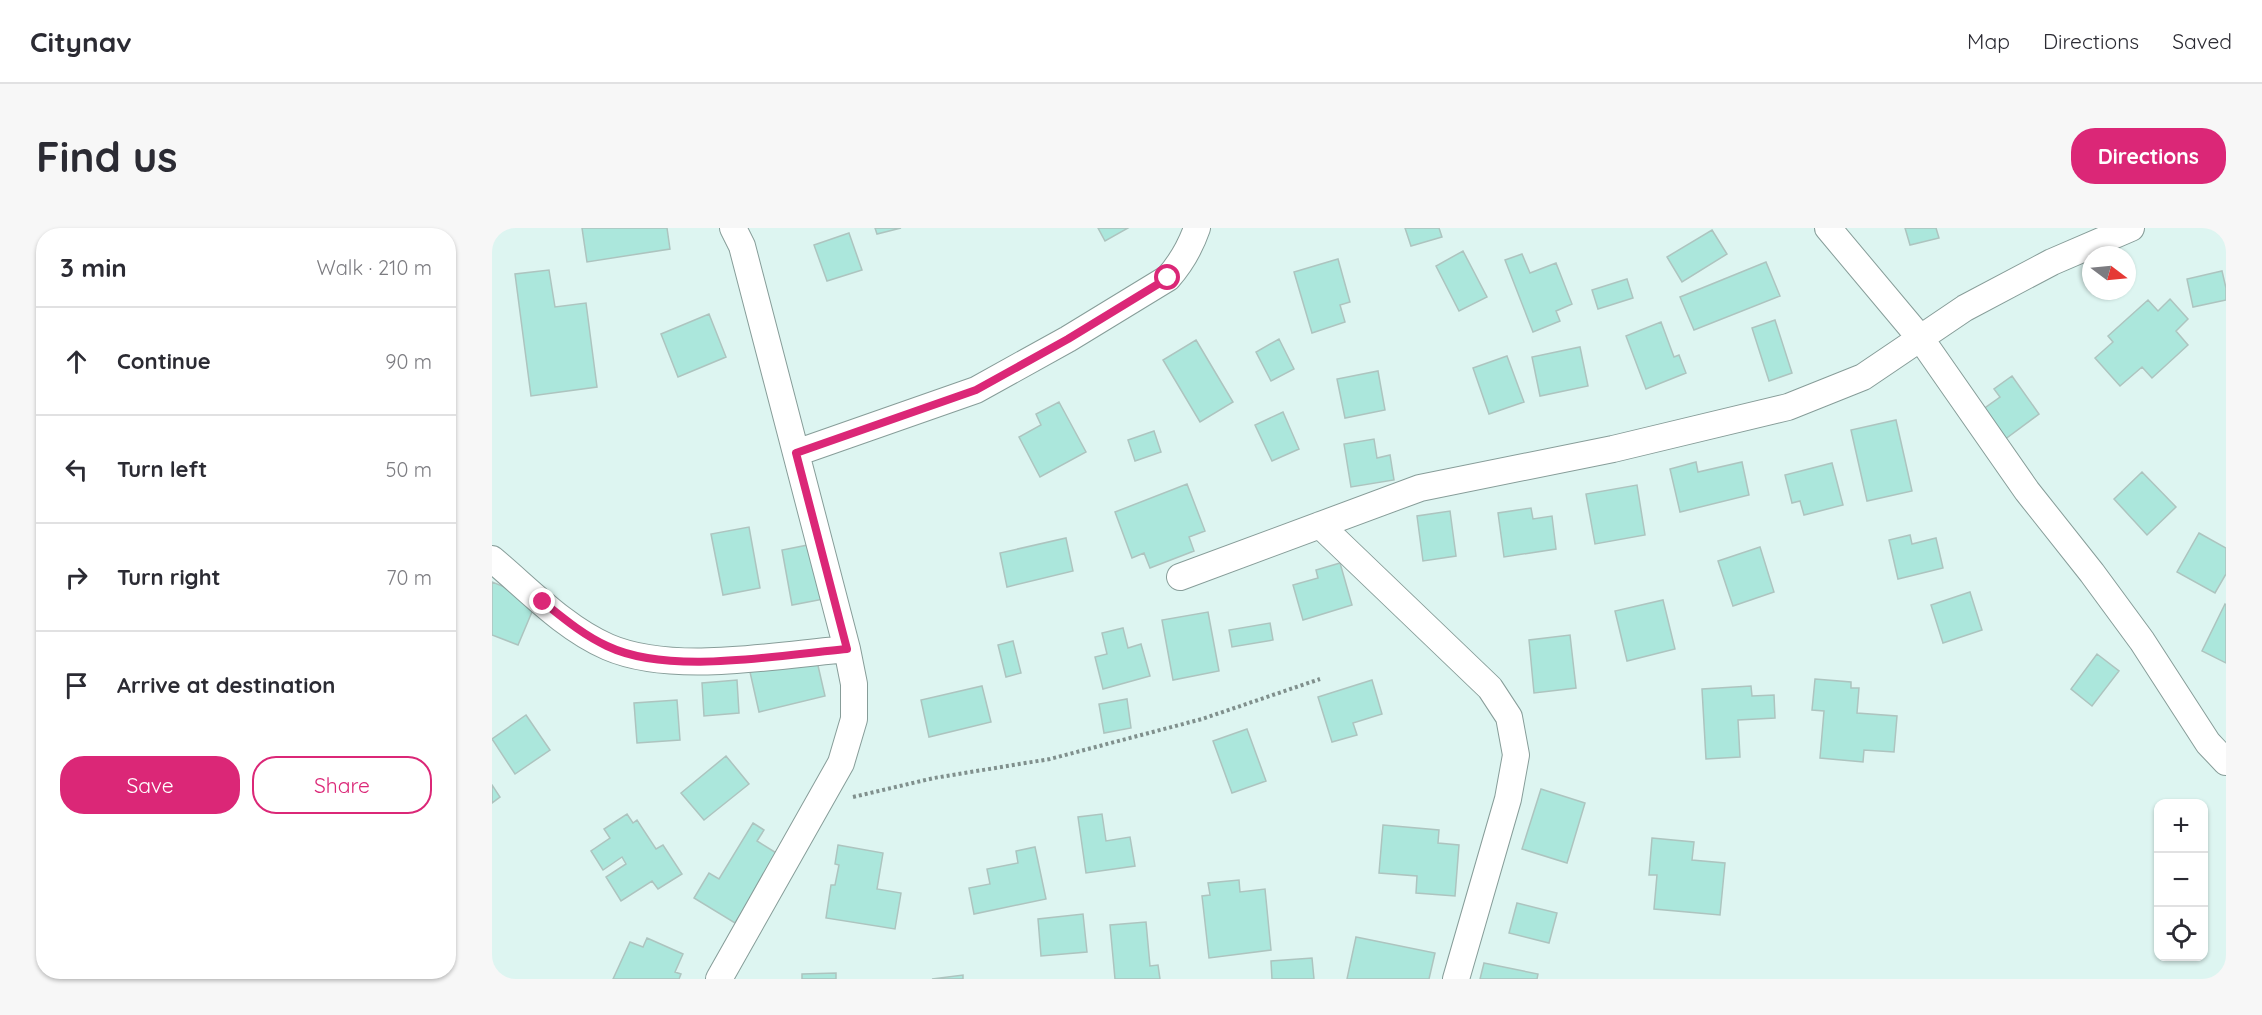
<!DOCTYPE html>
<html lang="en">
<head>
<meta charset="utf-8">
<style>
  :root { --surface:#fff; --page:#f7f7f7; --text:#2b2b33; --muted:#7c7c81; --line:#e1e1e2; --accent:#db2777 }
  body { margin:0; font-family:Quicksand,sans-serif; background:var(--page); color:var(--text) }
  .controls { position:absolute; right:18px; bottom:18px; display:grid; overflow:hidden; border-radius:12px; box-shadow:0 2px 4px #0004 }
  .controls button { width:54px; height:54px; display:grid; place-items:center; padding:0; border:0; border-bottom:2px solid var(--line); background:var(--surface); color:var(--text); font:30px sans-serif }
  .compass { position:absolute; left:1590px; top:18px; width:54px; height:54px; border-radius:50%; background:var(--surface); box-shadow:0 2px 4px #0004; rotate:106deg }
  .stop { position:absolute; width:18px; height:18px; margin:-14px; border:4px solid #db2777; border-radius:50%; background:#fff }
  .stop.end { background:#db2777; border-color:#fff; box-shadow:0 2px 6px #0008 }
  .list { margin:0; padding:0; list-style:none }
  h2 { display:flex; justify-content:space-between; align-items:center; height:78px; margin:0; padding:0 24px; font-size:26px }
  h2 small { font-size:20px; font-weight:400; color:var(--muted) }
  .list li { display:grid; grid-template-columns:39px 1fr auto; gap:18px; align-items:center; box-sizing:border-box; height:108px; padding:0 24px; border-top:2px solid var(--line) }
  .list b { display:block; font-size:22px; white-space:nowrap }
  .list em { font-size:20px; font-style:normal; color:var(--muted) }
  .actions { display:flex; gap:12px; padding:18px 24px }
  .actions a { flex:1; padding:14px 0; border:2px solid var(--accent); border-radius:24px; text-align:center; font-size:21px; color:var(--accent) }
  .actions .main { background:var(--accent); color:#fff }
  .icon { flex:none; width:33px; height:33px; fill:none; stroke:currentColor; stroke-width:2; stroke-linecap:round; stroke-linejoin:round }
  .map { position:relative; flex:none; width:1734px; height:751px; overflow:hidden; border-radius:24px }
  header { display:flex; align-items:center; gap:36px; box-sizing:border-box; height:84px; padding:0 30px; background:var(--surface); border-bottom:2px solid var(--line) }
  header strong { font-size:28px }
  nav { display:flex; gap:33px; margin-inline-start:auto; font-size:21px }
  .intro { display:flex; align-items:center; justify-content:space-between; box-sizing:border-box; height:144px; padding:0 36px }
  h1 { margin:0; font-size:42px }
  .button { padding:15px 27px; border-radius:24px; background:var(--accent); color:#fff; font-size:21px; font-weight:700 }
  main { display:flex; gap:36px; padding:0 36px }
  aside { flex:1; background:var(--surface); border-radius:24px; box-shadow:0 2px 4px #0004 }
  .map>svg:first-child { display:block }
  .building { fill:#abe7dc; stroke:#adc4bf; stroke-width:1.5 }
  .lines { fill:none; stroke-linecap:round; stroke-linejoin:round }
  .minor-casing { stroke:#879d99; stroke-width:28 }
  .path { stroke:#80908d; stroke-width:4; stroke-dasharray:3 3; stroke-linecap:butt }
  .minor { stroke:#fff; stroke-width:26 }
  .route { stroke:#db2777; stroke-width:8 }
</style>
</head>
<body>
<header>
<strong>Citynav</strong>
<nav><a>Map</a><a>Directions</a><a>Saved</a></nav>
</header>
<div class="intro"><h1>Find us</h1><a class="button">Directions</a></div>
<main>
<aside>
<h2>3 min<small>Walk · 210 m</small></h2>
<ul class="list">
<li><svg class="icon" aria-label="ahead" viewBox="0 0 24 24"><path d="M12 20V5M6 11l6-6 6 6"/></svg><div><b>Continue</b></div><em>90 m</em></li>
<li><svg class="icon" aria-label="left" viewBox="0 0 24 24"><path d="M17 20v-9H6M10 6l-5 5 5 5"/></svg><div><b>Turn left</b></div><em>50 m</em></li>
<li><svg class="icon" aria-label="right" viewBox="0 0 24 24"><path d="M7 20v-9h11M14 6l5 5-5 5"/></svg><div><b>Turn right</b></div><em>70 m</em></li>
<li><svg class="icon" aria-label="arrive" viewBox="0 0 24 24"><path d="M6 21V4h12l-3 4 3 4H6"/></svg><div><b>Arrive at destination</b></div></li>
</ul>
<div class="actions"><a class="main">Save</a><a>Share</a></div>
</aside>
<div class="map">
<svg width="1734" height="751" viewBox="0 0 1734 751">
  <rect width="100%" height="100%" fill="#ddf5f1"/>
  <path class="building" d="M90 0H175L178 21 95 34Z
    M383 0H409L385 6Z
    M606 0H636L613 13Z
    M913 0H947L950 9 919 18Z
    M1413 0H1444L1447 10 1418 17Z
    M1220 2 1235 26 1190 54 1175 29Z
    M357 5 370 42 335 53 322 17Z
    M971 23 995 69 967 83 944 38Z
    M1030 26 1038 45 1064 35 1080 76 1064 83 1068 93 1041 104 1013 32Z
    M846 31 858 74 848 77 853 94 820 105 802 44Z
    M1274 34 1288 68 1202 102 1188 69Z
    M57 42 63 79 94 75 105 159 39 168 23 46Z
    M1730 43 1734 60V72L1701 79 1695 51Z
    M1135 51 1141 70 1106 81 1100 62Z
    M1678 71 1696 91 1684 103 1696 117 1660 150 1650 139 1628 158 1603 130 1621 114 1616 108 1656 72 1666 83Z
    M217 86 234 129 186 149 169 106Z
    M1283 92 1300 145 1277 153 1260 100Z
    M1169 94 1182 129 1187 127 1194 145 1154 161 1134 108Z
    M787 111 802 141 779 153 764 124Z
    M704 112 741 174 708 194 671 132Z
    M1088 119 1096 158 1048 168 1040 129Z
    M1015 128 1032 174 997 186 981 140Z
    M886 143 893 182 853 190 845 151Z
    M1520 148 1547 186 1512 212 1490 182 1508 169 1502 161Z
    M567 174 594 224 548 249 527 209 549 197 544 186Z
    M791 184 807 221 780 233 763 197Z
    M1404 192 1420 263 1375 273 1359 202Z
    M662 203 669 224 643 233 636 212Z
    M882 211 885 230 898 227 902 252 859 259 852 216Z
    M1204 234 1206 244 1250 234 1257 267 1188 284 1178 241Z
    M1340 235 1351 277 1312 287 1308 273 1300 275 1293 247Z
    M1650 244 1684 279 1655 307 1622 271Z
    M695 256 713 303 697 309 702 323 658 340 652 325 640 330 623 284Z
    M1145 257 1153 307 1103 316 1094 266Z
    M1039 280 1041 291 1060 288 1064 321 1012 329 1006 285Z
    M958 283 964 328 931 333 925 288Z
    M257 299 268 360 231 367 219 306Z
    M1707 305 1734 320V346L1723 365 1685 344Z
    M1418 307 1420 316 1444 310 1451 340 1406 351 1397 312Z
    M574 310 581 343 515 359 508 325Z
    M321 316 332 371 300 377 290 322Z
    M1268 319 1282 364 1241 378 1226 333Z
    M848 335 860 377 811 392 801 357 826 350 824 342Z
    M0 354 45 372 26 417 0 407Z
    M1478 364 1490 402 1451 415 1439 377Z
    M1171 372 1183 421 1135 433 1123 383Z
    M1733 376 1734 377V435L1710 423Z
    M716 384 727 443 681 452 670 392Z
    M778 395 781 412 740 419 737 402Z
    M631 400 636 420 649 416 658 448 611 461 603 429 615 426 610 405Z
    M1078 407 1084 460 1042 465 1037 412Z
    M521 413 529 445 514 449 506 417Z
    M1605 426 1627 443 1600 478 1579 461Z
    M324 429 333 468 267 484 258 444Z
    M1323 451 1359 454V460H1367L1365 485 1405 488 1402 524 1372 522 1371 534 1328 530 1332 483 1320 482Z
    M245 452 247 485 212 488 210 455Z
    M880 452 890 486 861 495 865 507 840 514 826 469Z
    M490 458 499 494 437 509 429 472Z
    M1259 458 1260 468 1282 467 1283 490 1246 492 1248 529 1214 531 1210 461Z
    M635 471 639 500 612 505 607 476Z
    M185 472 188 512 145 515 142 475Z
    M34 487 58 522 23 546 0 511Z
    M755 501 774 553 740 565 721 513Z
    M234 528 257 556 212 592 189 565Z
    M0 557 8 569 0 575Z
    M1049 561 1093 575 1075 635 1030 621Z
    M135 586 141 595 145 592 164 621 171 617 190 646 166 661 160 653 129 673 114 649 134 636 130 629 111 642 99 623 118 610 112 601Z
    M610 586 614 613 638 609 643 638 594 645 586 589Z
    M261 595 272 602 265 613 286 626 243 695 202 670 217 645 227 651Z
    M891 597 947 602 946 615 967 617 963 668 924 665 925 648 887 645Z
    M1160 610 1202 614 1200 632 1233 635 1228 687 1162 681 1165 647H1157Z
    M346 617 391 625 385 661 409 665 403 701 334 690 339 657H343L347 637 343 636Z
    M543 619 554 671 482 686 477 660 498 656 495 641 526 635 524 623Z
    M747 652 748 664 773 661 779 722 717 730 710 668 718 667 716 655Z
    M1025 675 1065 685 1057 715 1017 705Z
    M591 686 595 724 549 728 546 691Z
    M654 694 658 738 666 737 668 751H623L618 697Z
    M864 709 943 725 937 751H855Z
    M155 710 191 726 183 744 189 746 187 751H121L138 714 151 719Z
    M820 730 822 751H780L779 733Z
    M992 735 1046 746 1045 751H988Z
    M344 745V751H310V746Z
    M471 747V751H440Z"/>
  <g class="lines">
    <defs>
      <path id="minor" d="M1336 0 1429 111 1535 263 1600 345 1650 413 1716 515 1734 534
        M304 225 484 162 576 111 676 50C690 34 698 20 705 0
        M828 297 998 460 1017 489 1024 527 1016 571 964 751
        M0 331C36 361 72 400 116 419 181 447 285 427 355 421
        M688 349 928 260 1121 221 1296 179 1371 149 1473 80 1560 34 1639 0
        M227 751 349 535 362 491V456L355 421 250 18 241 0"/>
    </defs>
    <use href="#minor" class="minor-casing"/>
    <path class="path" d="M361 569 442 550 558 531 710 491 828 451"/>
    <use href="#minor" class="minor"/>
  </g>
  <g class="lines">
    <path class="route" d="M51 374C71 390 91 407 115 418 178 448 286 427 355 421L304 225 484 162 576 111 676 50"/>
  </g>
</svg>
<div class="controls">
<button>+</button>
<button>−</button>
<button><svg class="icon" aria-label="locate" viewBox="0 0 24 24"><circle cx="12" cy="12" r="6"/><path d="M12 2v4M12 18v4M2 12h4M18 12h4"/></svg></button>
</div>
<svg class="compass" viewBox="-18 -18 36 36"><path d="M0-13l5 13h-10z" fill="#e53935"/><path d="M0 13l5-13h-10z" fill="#7c7c81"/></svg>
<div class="stop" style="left:676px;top:50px"></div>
<div class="stop end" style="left:51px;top:374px"></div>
</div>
</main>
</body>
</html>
